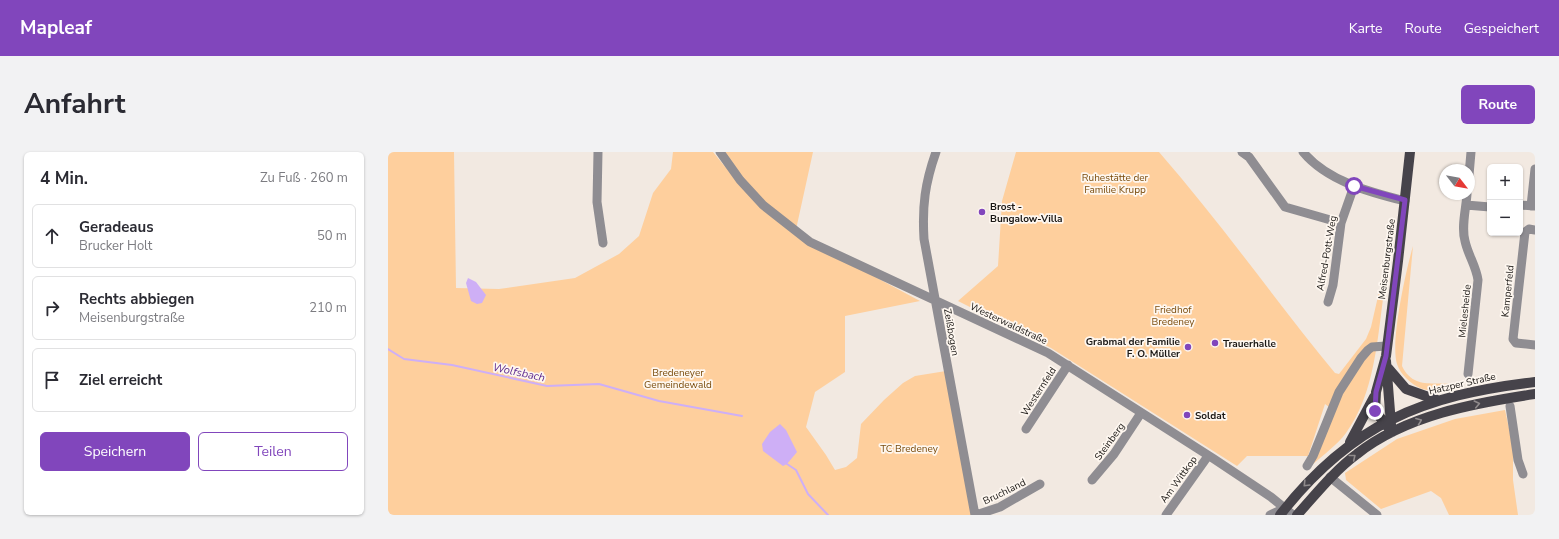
<!DOCTYPE html>
<html lang="de">
<head>
<meta charset="utf-8">
<style>
  :root { --surface:#fff; --page:#f2f2f3; --text:#2b2b33; --muted:#7c7c81; --line:#e1e1e2; --accent:#8146bc }
  body { margin:0; font-family:"Nunito Sans",sans-serif; background:var(--page); color:var(--text) }
  .controls { position:absolute; right:12px; top:12px; display:grid; overflow:hidden; border-radius:6px; box-shadow:0 1px 3px #0004 }
  .controls button { width:36px; height:36px; display:grid; place-items:center; padding:0; border:0; border-bottom:1px solid var(--line); background:var(--surface); color:var(--text); font:20px sans-serif }
  .compass { position:absolute; left:1051px; top:12px; width:36px; height:36px; border-radius:50%; background:var(--surface); box-shadow:0 1px 3px #0004; rotate:121deg }
  .stop { position:absolute; width:12px; height:12px; margin:-9px; border:3px solid #8146bc; border-radius:50%; background:#fff }
  .stop.end { background:#8146bc; border-color:#fff; box-shadow:0 1px 4px #0008 }
  .list { margin:0; padding:0; list-style:none }
  h2 { display:flex; justify-content:space-between; align-items:center; height:52px; margin:0; padding:0 16px; font-size:17px }
  h2 small { font-size:13px; font-weight:400; color:var(--muted) }
  .list li { display:grid; grid-template-columns:26px 1fr auto; gap:12px; align-items:center; box-sizing:border-box; height:64px; margin:0 8px 8px; padding:0 8px; border:1px solid var(--line); border-radius:6px }
  .list b { display:block; font-size:15px; white-space:nowrap }
  .list p { margin:0; font-size:13px; white-space:nowrap; color:var(--muted) }
  .list em { font-size:13px; font-style:normal; color:var(--muted) }
  .actions { display:flex; gap:8px; padding:12px 16px }
  .actions a { flex:1; padding:9px 0; border:1px solid var(--accent); border-radius:6px; text-align:center; font-size:14px; color:var(--accent) }
  .actions .main { background:var(--accent); color:#fff }
  .icon { flex:none; width:22px; height:22px; fill:none; stroke:currentColor; stroke-width:2; stroke-linecap:round; stroke-linejoin:round }
  .map { position:relative; flex:none; width:1147px; height:363px; overflow:hidden; border-radius:6px }
  header { display:flex; align-items:center; gap:24px; box-sizing:border-box; height:56px; padding:0 20px; background:var(--accent); color:#fff }
  header strong { font-size:19px }
  nav { display:flex; gap:22px; margin-inline-start:auto; font-size:14px }
  .intro { display:flex; align-items:center; justify-content:space-between; box-sizing:border-box; height:96px; padding:0 24px }
  h1 { margin:0; font-size:28px }
  .button { padding:10px 18px; border-radius:6px; background:var(--accent); color:#fff; font-size:14px; font-weight:700 }
  main { display:flex; gap:24px; padding:0 24px }
  aside { flex:1; background:var(--surface); border-radius:6px; box-shadow:0 1px 3px #0004 }
  .map>svg:first-child { display:block }
  .green { fill:#fecf9d }
  .water { fill:#ceaff6 }
  .lines { fill:none; stroke-linecap:round; stroke-linejoin:round }
  .stream { stroke:#ceaff6; stroke-width:2 }
  .minor { stroke:#8f8d92; stroke-width:9 }
  .major { stroke:#46434a; stroke-width:10 }
  .oneway { stroke:#908b8c }
  .route { stroke:#8146bc; stroke-width:5 }
  .poi-dot { fill:#8146bc; stroke:#fef7f0; stroke-width:1.5 }
  .labels { text-anchor:middle; stroke-width:3.5; stroke-linejoin:round; paint-order:stroke }
  .park-label { font-size:10px; fill:#7a4c0c; stroke:#fef7f0 }
  .poi-label { font-size:10px; font-weight:bold; fill:#1b1815; stroke:#fef7f0; text-anchor:start }
  .street-label { font-size:10px; fill:#1b1815; stroke:#fef7f0 }
  .water-label { font-size:11px; font-style:italic; fill:#5f2b90; stroke:#fef7f0 }
</style>
</head>
<body>
<header>
<strong>Mapleaf</strong>
<nav><a>Karte</a><a>Route</a><a>Gespeichert</a></nav>
</header>
<div class="intro"><h1>Anfahrt</h1><a class="button">Route</a></div>
<main>
<aside>
<h2>4 Min.<small>Zu Fuß · 260 m</small></h2>
<ul class="list">
<li><svg class="icon" aria-label="ahead" viewBox="0 0 24 24"><path d="M12 20V5M6 11l6-6 6 6"/></svg><div><b>Geradeaus</b><p>Brucker Holt</p></div><em>50 m</em></li>
<li><svg class="icon" aria-label="right" viewBox="0 0 24 24"><path d="M7 20v-9h11M14 6l5 5-5 5"/></svg><div><b>Rechts abbiegen</b><p>Meisenburgstraße</p></div><em>210 m</em></li>
<li><svg class="icon" aria-label="arrive" viewBox="0 0 24 24"><path d="M6 21V4h12l-3 4 3 4H6"/></svg><div><b>Ziel erreicht</b></div></li>
</ul>
<div class="actions"><a class="main">Speichern</a><a>Teilen</a></div>
</aside>
<div class="map">
<svg width="1147" height="363" viewBox="0 0 1147 363">
  <rect width="100%" height="100%" fill="#f2e9e1"/>
  <path class="green" d="M0 0H66L68 136 111 137 187 126 231 102 251 84 265 41 283 17 285 0H325L338 16 328 0H425L407 82 532 149 457 164V220L427 240 418 275 438 303 447 318 458 315 469 306 473 272 496 248 515 231 527 224 558 219 586 363H0Z
    M628 0H771C833 71 887 148 947 221L951 222 978 187 983 175 991 140H996C989 188 987 241 958 281 949 293 935 303 924 313L945 258 937 252 920 304H859L849 314 663 196 570 149 610 114 614 49Z
    M1025 94 1014 214C1028 243 1055 224 1072 236 1060 237 1044 241 1032 236 1023 232 1012 222 1009 212 1002 190 1018 118 1025 94Z
    M1117 258 1125 295V328L1130 363H1061L1053 346 1043 339 993 357 958 328 957 321 1009 287 1067 267Z"/>
  <path class="water" d="M80 126 88 130 98 143 94 151 89 152 83 149 78 131Z
    M392 272 398 278 409 300 399 312 395 314 375 299 374 292 382 280Z"/>
  <g class="lines">
    <path class="stream" d="M0 197 16 207 64 213 159 234 211 232 271 249 354 264
      M399 312 408 318 420 342 440 363"/>
    <path class="minor" d="M210 0 209 50 215 91
      M332 0 352 28 375 53 422 90 660 201 826 307 883 345 905 363
      M548 0C537 31 534 54 536 87L587 363
      M854 0 861 5 897 55 953 71
      M915 0C939 29 981 40 1017 49
      M1081 23 1083 0
      M1079 42C1078 57 1073 75 1077 89 1080 103 1088 114 1090 128L1080 222
      M1078 53 1102 55
      M1132 53 1147 54
      M1143 54 1147 17
      M1147 78 1141 77 1137 80 1125 187 1128 191 1147 193
      M940 150 945 133 953 71 966 34
      M1122 254 1130 308 1135 322
      M638 277 680 213
      M919 314 925 304 951 240 973 206 980 198 984 195 998 194
      M942 325 989 363
      M704 328 726 302 753 261
      M588 363 612 355 652 332
      M778 363 820 304
      M882 363 897 356"/>
    <path class="major" d="M998 209 1003 272
      M1000 216 1018 237 1049 248
      M1004 280 987 259 988 240 998 204 1010 109 1022 0
      M962 290 986 245
      M892 363C963 272 1035 243 1147 230
      M909 363C928 342 946 319 969 302 1018 263 1087 251 1147 242"/>
  </g>
  <defs><path id="oneway-chevron" d="M-2-3.5L2.5 0L-2 3.5" fill="none" stroke-width="1.6" stroke-linecap="round" stroke-linejoin="round"/></defs>
  <g class="oneway">
    <use href="#oneway-chevron" transform="translate(1089 252) rotate(-13)"/>
    <use href="#oneway-chevron" transform="translate(1031 269) rotate(-21)"/>
    <use href="#oneway-chevron" transform="translate(965 305) rotate(-39)"/>
    <use href="#oneway-chevron" transform="translate(918 332) rotate(134)"/>
  </g>
  <g class="lines">
    <path class="route" d="M966 34 1017 48 998 204 988 240 987 259"/>
  </g>
  <g class="poi-dot">
    <circle cx="594" cy="60" r="4"/>
    <circle cx="827" cy="191" r="4"/>
    <circle cx="800" cy="195" r="4"/>
    <circle cx="799" cy="263" r="4"/>
  </g>
  <g class="labels">
    <g class="park-label">
      <text x="727" y="29">Ruhestätte der<tspan x="727" dy="12">Familie Krupp</tspan></text>
      <text x="785" y="161">Friedhof<tspan x="785" dy="12">Bredeney</tspan></text>
      <text x="290" y="224">Bredeneyer<tspan x="290" dy="12">Gemeindewald</tspan></text>
      <text x="521" y="300">TC Bredeney</text>
    </g>
    <g class="poi-label">
      <text x="602" y="58">Brost -<tspan x="602" dy="12">Bungalow-Villa</tspan></text>
      <text x="792" y="193" text-anchor="end">Grabmal der Familie<tspan x="792" dy="12">F. O. Müller</tspan></text>
      <text x="835" y="195">Trauerhalle</text>
      <text x="807" y="267">Soldat</text>
    </g>
    <g class="street-label">
      <text transform="translate(938 101) rotate(-80)" y="4">Alfred-Pott-Weg</text>
      <text transform="translate(998 107) rotate(-83)" y="4">Meisenburgstraße</text>
      <text transform="translate(1119 139) rotate(-84)" y="4">Kamperfeld</text>
      <text transform="translate(1076 159) rotate(-84)" y="4">Mielesheide</text>
      <text transform="translate(621 171) rotate(25)" y="4">Westerwaldstraße</text>
      <text transform="translate(564 180) rotate(80)" y="4">Zeißbogen</text>
      <text transform="translate(1074 231) rotate(-13)" y="4">Hatzper Straße</text>
      <text transform="translate(650 239) rotate(-57)" y="4">Westernfeld</text>
      <text transform="translate(721 289) rotate(-54)" y="4">Steinberg</text>
      <text transform="translate(790 327) rotate(-54)" y="4">Am Wittkop</text>
      <text transform="translate(616 339) rotate(-26)" y="4">Bruchland</text>
    </g>
    <g class="water-label">
      <text transform="translate(131 220) rotate(12)" y="4">Wolfsbach</text>
    </g>
  </g>
</svg>
<div class="controls">
<button>+</button>
<button>−</button>
</div>
<svg class="compass" viewBox="-18 -18 36 36"><path d="M0-13l5 13h-10z" fill="#e53935"/><path d="M0 13l5-13h-10z" fill="#7c7c81"/></svg>
<div class="stop" style="left:966px;top:34px"></div>
<div class="stop end" style="left:987px;top:259px"></div>
</div>
</main>
</body>
</html>
